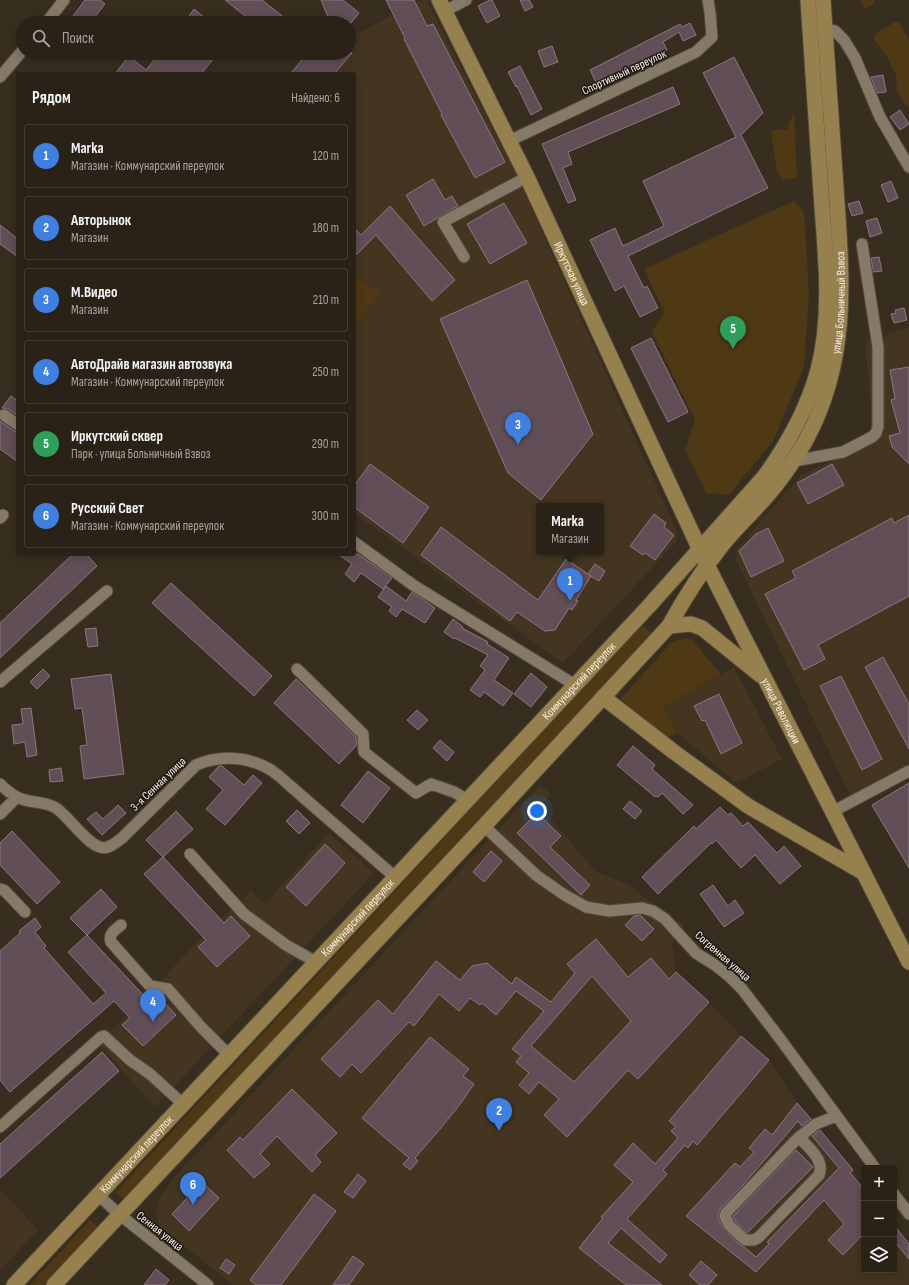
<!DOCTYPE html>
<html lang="ru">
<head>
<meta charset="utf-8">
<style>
  :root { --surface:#2a2217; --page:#362f24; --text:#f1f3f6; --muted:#a5a4a1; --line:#463f36; --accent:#bca0f2 }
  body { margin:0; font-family:"Sofia Sans Condensed",sans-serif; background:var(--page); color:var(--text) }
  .controls { position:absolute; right:12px; bottom:12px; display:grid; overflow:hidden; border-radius:4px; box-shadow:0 2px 10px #0003 }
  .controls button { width:36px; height:36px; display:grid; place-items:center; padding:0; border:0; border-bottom:1px solid var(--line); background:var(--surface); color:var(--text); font:20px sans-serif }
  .you { position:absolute; left:537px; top:811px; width:14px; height:14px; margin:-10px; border:3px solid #fff; border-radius:50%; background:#1a73e8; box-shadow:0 0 0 6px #1a73e833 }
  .badge { display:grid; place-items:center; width:26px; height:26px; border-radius:50%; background:var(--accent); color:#fff; font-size:13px; font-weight:700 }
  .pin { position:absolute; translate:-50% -33px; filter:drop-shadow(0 1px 2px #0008) }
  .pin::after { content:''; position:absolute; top:21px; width:14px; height:12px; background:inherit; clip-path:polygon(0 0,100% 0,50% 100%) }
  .popup { position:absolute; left:536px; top:503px; width:68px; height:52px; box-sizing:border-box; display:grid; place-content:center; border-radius:4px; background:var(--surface); filter:drop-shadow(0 1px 3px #0005); font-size:13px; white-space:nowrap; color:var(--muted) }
  .popup b { font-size:15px; color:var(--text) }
  .popup::after { content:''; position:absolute; left:50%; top:100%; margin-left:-8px; border:8px solid transparent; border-top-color:var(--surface) }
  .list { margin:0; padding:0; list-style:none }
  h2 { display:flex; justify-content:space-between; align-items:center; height:52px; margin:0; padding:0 16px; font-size:17px }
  h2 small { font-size:13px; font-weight:400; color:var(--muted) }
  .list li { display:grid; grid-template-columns:26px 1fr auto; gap:12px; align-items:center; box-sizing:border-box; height:64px; margin:0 8px 8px; padding:0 8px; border:1px solid var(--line); border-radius:4px }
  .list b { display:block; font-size:15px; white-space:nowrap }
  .list p { margin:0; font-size:13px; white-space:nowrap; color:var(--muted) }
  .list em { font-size:13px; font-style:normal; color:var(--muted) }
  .icon { flex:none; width:22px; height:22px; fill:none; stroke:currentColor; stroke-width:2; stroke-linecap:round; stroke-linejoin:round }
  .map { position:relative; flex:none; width:909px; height:1285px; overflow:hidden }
  .search { position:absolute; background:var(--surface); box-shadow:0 2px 10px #0003; left:16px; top:16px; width:340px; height:44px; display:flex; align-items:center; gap:10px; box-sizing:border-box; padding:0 14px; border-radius:22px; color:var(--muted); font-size:15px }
  .panel { position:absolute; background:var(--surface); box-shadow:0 2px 10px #0003; left:16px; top:72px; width:340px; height:484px; border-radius:4px }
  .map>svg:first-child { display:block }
  .built { fill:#433520; fill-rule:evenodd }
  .green { fill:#4f3814 }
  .building { fill:#614e57; stroke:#8b7781; fill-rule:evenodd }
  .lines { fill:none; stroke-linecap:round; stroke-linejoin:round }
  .minor-casing { stroke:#544a3e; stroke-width:13 }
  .major-casing { stroke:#544a3e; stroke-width:17 }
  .minor { stroke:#857968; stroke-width:11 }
  .major { stroke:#96814e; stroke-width:15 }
  .labels { text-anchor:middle; stroke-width:3; stroke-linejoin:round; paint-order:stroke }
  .street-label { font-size:12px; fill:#f7f0e7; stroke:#1c1711 }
</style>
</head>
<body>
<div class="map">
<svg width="909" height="1285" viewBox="0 0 909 1285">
  <rect width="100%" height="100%" fill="#382e1f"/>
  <path class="built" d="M421 0H426L517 176 676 529 677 541 563 663 354 513V328L382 292 354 275V74H290L349 53V38ZM539 506H601V552H539Z
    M909 327V763L850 795 736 560V550L801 475 874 442 865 342Z
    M734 667 782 759 737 783 677 733 664 707Z
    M540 785 551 795 540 806 595 871 629 885 657 907 685 925 672 942 676 972 709 1002 741 1036 769 1060 797 1103 853 1170 860 1184 864 1189V1270H894V1225L909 1244V1285H233L159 1226 156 1211 160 1198 171 1181Z
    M329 833 374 873 155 1107 98 1043 145 997 203 936 251 891 265 904Z
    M0 1189 38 1230 0 1270Z"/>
  <path class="green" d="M859 0H875C873 6 870 8 864 8Z
    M895 22H899L909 39V108L897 93 896 75 887 57 875 41 874 37 875 34Z
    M794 111 797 178 783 180 777 173 771 131 781 129 787 130Z
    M794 201 804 212 809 294 804 367 773 441 729 495 706 493 685 450 695 420 652 332 664 312 644 269Z
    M354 275 382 292 354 328Z
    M642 625 651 633 125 1201 116 1192Z
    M686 638 693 641 721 674 664 707 677 733 669 737 660 736 617 703 670 644 678 640Z
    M90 1220 98 1227 44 1285H30Z"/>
  <path class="building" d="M85 0H100L105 4 90 23H68Z
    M225 0H262L291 23H254Z
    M321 0H343L359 13 351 23H338L328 17Z
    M386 0H414L427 26 433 24 505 162 475 178 441 115 442 114 404 39 405 38Z
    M490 0H492L500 16 487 23 478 6Z
    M520 0H529L533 7 525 11Z
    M194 9 211 23H184Z
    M690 23 696 35 683 41 679 32 663 42 667 50 631 67 633 72 625 76 624 73 598 86 590 70 680 24 682 27Z
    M552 46 558 62 544 67 538 51Z
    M160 53H218L201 74H115L129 56 146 70Z
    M308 53H352L334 74H290Z
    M734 57 763 113 741 135 768 188 628 256 644 288 647 286 658 308 640 317 624 286 615 291 590 240 615 228 623 246 664 226 643 181 736 137 703 73Z
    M520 66 542 109 531 115 517 86 516 87 508 72Z
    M883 75 886 92 877 93 871 77Z
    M673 87 680 104 568 152 572 164 563 168 576 200 568 203 542 144Z
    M900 110 909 124 900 130 890 117Z
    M433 179 445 200 452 196 458 206 424 226 406 195Z
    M891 181 898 198 888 202 881 185Z
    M859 201 863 213 852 216 848 204Z
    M504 203 527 243 490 264 467 224Z
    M390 206 455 280 432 301 376 235 354 257V228L361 235Z
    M877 218 882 233 870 237 866 221Z
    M0 225 18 239V257L0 244Z
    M879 257 882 271 873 272 871 258Z
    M527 280 593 434 541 500 508 473 440 319Z
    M904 308 907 320 894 323 891 314 896 313 895 310Z
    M651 338 688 412 668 422 631 348Z
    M909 367V464L892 447 889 436 900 433 891 400 895 399 890 370Z
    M11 396 18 401V416L8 409 2 408Z
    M0 421 14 431 18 432V462L0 449Z
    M370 464 429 507 403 543 354 507V486Z
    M832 464 844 485 808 504 797 483Z
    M654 514 666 523 664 527 674 535 655 560 645 553 643 555 630 546Z
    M909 515V596L818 645 825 659 804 670 765 594 796 578 792 571 892 518 894 523Z
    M441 527 538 600 566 559 588 574 595 564 605 571 599 581 589 575 591 576 576 600 578 601 572 610 569 608 555 630 545 631 517 612 510 621 421 555Z
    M768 528 784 561 751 577 739 551 756 534Z
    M73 554H86L97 566 0 658V623Z
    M338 554H358L392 578 383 589 361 573 354 582 345 574 352 564Z
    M171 583 272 676 254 696 152 603Z
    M386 586 406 601 412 592 435 608 425 623 402 609 396 617 389 611 392 607 378 597Z
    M453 619 463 627 462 628 488 642 487 644 509 658 494 680 513 693 503 706 484 692 480 697 470 690 485 670 480 666 488 655 455 638 454 639 444 632Z
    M96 628 98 646 88 647 85 629Z
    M883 657 909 704V749L865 667Z
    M43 669 50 676 37 689 30 682Z
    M531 673 547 687 531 707 514 694Z
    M111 674 124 774 84 779 80 746 87 745 82 708 75 709 71 679Z
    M841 676 882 759 862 770 820 686Z
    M296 679 356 737 357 745 339 764 274 703Z
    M719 694 742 743 721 754 705 720 702 721 694 706Z
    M31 708 37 755 27 757 25 742 14 744 12 725 23 724 21 709Z
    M417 710 428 720 418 730 407 720Z
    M440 740 454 752 447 761 433 748Z
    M633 746 655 765 652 769 693 805 683 814 662 793 658 797 656 796 655 797 617 765Z
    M219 766H222L244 785 253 775 262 783 225 825 206 809 223 790 209 777Z
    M61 768 63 781 50 782 49 770Z
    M368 771 390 788 363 823 341 805Z
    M909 783V868L872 805Z
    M630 801 642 811 635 819 623 809Z
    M118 805 126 813 102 835 87 819 96 812 103 819Z
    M720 807 728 815 731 813 743 826 748 822 777 853 784 846 801 866 780 884 755 855 741 868 716 840 712 844 711 843 658 894 642 877 694 826 696 829Z
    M297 810 310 823 299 834 286 821Z
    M176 811 193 829 163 857 146 840Z
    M537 813 561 836 550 847 590 885 581 895 517 833Z
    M12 831 60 882 37 904 0 865V843Z
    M325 844 345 863 306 906 286 887Z
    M491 851 502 861 484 882 473 872Z
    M163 857 224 923 231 916 250 936 217 967 198 947 206 940 144 874Z
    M713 885 728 906 735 900 744 913 724 927 700 894Z
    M101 889 117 907 87 935 70 918Z
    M640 915 654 929 642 941 625 925 634 916Z
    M35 918 41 927 35 932 46 946 44 948 93 1004 106 993 68 952 87 935 149 1001 156 994 176 1015 143 1046 122 1025 130 1018 114 1001 10 1092 0 1080V951L20 933 19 931Z
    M596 939 628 977 651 958 669 979 676 972 709 1002 638 1079 628 1070 567 1137 544 1115 559 1099 539 1082 529 1094 519 1085 529 1073 516 1062 521 1056 512 1049 544 1011 516 991 496 1015 482 1003 480 1005 470 998 459 1011 439 994 414 1026 409 1022 361 1073 352 1064 340 1077 321 1059 378 1000 393 1014 436 961 460 980 472 966 487 963 512 984 516 977 551 1002 575 973 567 964ZM592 976 631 1021 574 1082 531 1046Z
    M741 1036 769 1060 697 1145 693 1141 688 1148 685 1145 663 1170 667 1174 627 1219 667 1255 660 1263 621 1228 608 1243 662 1285H626L579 1248 603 1218 601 1217 633 1182 614 1165 633 1143 655 1164 678 1138 671 1131 676 1127 669 1121Z
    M430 1037 469 1069 463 1076 474 1084 461 1103 440 1129 415 1158 418 1161 410 1170 403 1164 409 1158 362 1118Z
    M102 1052 119 1071 0 1178V1144Z
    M292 1089 337 1133 315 1155 321 1162 312 1172 277 1136 260 1154 270 1164 254 1178 227 1150 240 1137 243 1140Z
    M797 1103 811 1119 802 1126 798 1121 743 1185 721 1208 718 1214V1218L723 1228 740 1245 744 1247 756 1257 769 1244 767 1242 839 1168 812 1136 820 1130 853 1170 850 1173 864 1189V1233L843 1255 828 1240 844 1224 824 1200 756 1272 686 1216 735 1163 740 1167 754 1152 749 1148 765 1129 772 1135Z
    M796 1150 813 1167 747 1233 735 1221 733 1216Z
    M358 1174 366 1181 353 1198 344 1192Z
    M202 1182 219 1198 189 1231 172 1214Z
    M314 1194 336 1211 281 1285H256L250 1280Z
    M894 1225 909 1244V1259L894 1241Z
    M353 1256 364 1264 349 1285H333Z
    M226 1259 235 1265 229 1274 220 1268Z
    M701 1261 717 1275 708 1285H700L689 1275Z
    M156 1269 169 1280 165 1285H144Z"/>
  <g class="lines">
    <defs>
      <path id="minor" d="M445 11 466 0
        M46 23 64 0
        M825 29 835 31 844 40 855 58 880 117 909 167
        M0 77 23 50
        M509 141 696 52 712 37 710 13 708 0
        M464 257 443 222 527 177
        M4 415 18 425
        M794 461 843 452 872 437 876 433 878 427V347L862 244
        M0 518 3 515
        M354 542 413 585 575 685
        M297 669 363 734 364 752 416 793 431 784 454 792 468 800
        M0 682 107 591
        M0 784C11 795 19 800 35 802 42 803 50 804 56 808 69 817 86 843 100 847 108 850 115 843 122 838L196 765C220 755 248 756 271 770 277 774 283 779 288 784L395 877
        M832 812 909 771
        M0 814 16 798
        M484 826 536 875 563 894 586 907 609 911 642 908 653 911 665 919 696 953 715 965 730 977 742 989 778 1036 875 1168
        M190 854 244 914 286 945 316 962
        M0 889 4 890 25 912
        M121 925C115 930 108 934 111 942L150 986 168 989 201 1027 229 1055
        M0 1127 101 1037 104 1036 130 1060 150 1074 183 1104
        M799 1137C808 1147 825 1160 819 1175L759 1237 754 1240H745L729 1225 725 1216 726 1213 798 1138 816 1124 836 1116
        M894 1194 909 1214
        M98 1195 120 1215 208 1285"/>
      <g id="major">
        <path id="s1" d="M439 0 527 177 707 565 909 962"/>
        <path d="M669 626 691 624 702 628 760 675"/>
        <path d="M603 697 674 752 748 806 864 873"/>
        <path id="s2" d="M14 1285 649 606 764 477C788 444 807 410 818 370 833 312 825 252 821 193 817 129 812 64 808 0"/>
        <path id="s3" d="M54 1285 484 826 669 626C685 597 703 569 723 544 740 523 760 506 776 485 787 471 797 456 806 440 853 353 841 267 835 173 831 116 827 58 823 0"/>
      </g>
    </defs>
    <use href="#minor" class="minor-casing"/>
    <use href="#major" class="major-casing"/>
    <use href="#minor" class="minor"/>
    <use href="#major" class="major"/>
  </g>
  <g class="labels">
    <g class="street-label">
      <text transform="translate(624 72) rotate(-25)" y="4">Спортивный переулок</text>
      <text dy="4" stroke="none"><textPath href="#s1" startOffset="304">Иркутская улица</textPath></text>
      <text dy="4" stroke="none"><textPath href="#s3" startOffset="1276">улица Больничный Взвоз</textPath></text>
      <text dy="4" stroke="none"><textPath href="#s2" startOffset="827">Коммунарский переулок</textPath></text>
      <text dy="4" stroke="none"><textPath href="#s1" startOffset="789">улица Революции</textPath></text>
      <text transform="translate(158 784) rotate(-44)" y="4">3-я Сенная улица</text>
      <text dy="4" stroke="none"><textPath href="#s2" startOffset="503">Коммунарский переулок</textPath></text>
      <text transform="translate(723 956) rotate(41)" y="4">Согренная улица</text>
      <text dy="4" stroke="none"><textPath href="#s2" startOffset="179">Коммунарский переулок</textPath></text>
      <text transform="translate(160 1231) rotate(38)" y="4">Сенная улица</text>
    </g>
  </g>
</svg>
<div class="controls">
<button>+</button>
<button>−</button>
<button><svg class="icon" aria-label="layers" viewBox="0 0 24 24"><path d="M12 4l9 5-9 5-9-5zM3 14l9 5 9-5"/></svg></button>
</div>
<div class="you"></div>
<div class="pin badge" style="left:570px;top:601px;background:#3f7fe0">1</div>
<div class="popup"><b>Marka</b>Магазин</div>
<div class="pin badge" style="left:499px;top:1131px;background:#3f7fe0">2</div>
<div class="pin badge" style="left:518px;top:445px;background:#3f7fe0">3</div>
<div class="pin badge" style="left:153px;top:1022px;background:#3f7fe0">4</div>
<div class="pin badge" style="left:733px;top:349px;background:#2e9e5b">5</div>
<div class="pin badge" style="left:193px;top:1205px;background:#3f7fe0">6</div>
<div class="search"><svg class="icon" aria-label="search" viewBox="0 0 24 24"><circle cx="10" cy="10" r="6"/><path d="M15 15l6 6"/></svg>Поиск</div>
<section class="panel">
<h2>Рядом<small>Найдено: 6</small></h2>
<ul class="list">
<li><span class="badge" style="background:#3f7fe0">1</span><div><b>Marka</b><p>Магазин · Коммунарский переулок</p></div><em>120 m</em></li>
<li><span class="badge" style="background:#3f7fe0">2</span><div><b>Авторынок</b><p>Магазин</p></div><em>180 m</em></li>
<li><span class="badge" style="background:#3f7fe0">3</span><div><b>М.Видео</b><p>Магазин</p></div><em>210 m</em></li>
<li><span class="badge" style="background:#3f7fe0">4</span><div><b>АвтоДрайв магазин автозвука</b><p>Магазин · Коммунарский переулок</p></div><em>250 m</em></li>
<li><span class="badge" style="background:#2e9e5b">5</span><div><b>Иркутский сквер</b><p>Парк · улица Больничный Взвоз</p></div><em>290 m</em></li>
<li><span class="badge" style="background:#3f7fe0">6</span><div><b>Русский Свет</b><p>Магазин · Коммунарский переулок</p></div><em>300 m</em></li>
</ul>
</section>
</div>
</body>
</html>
